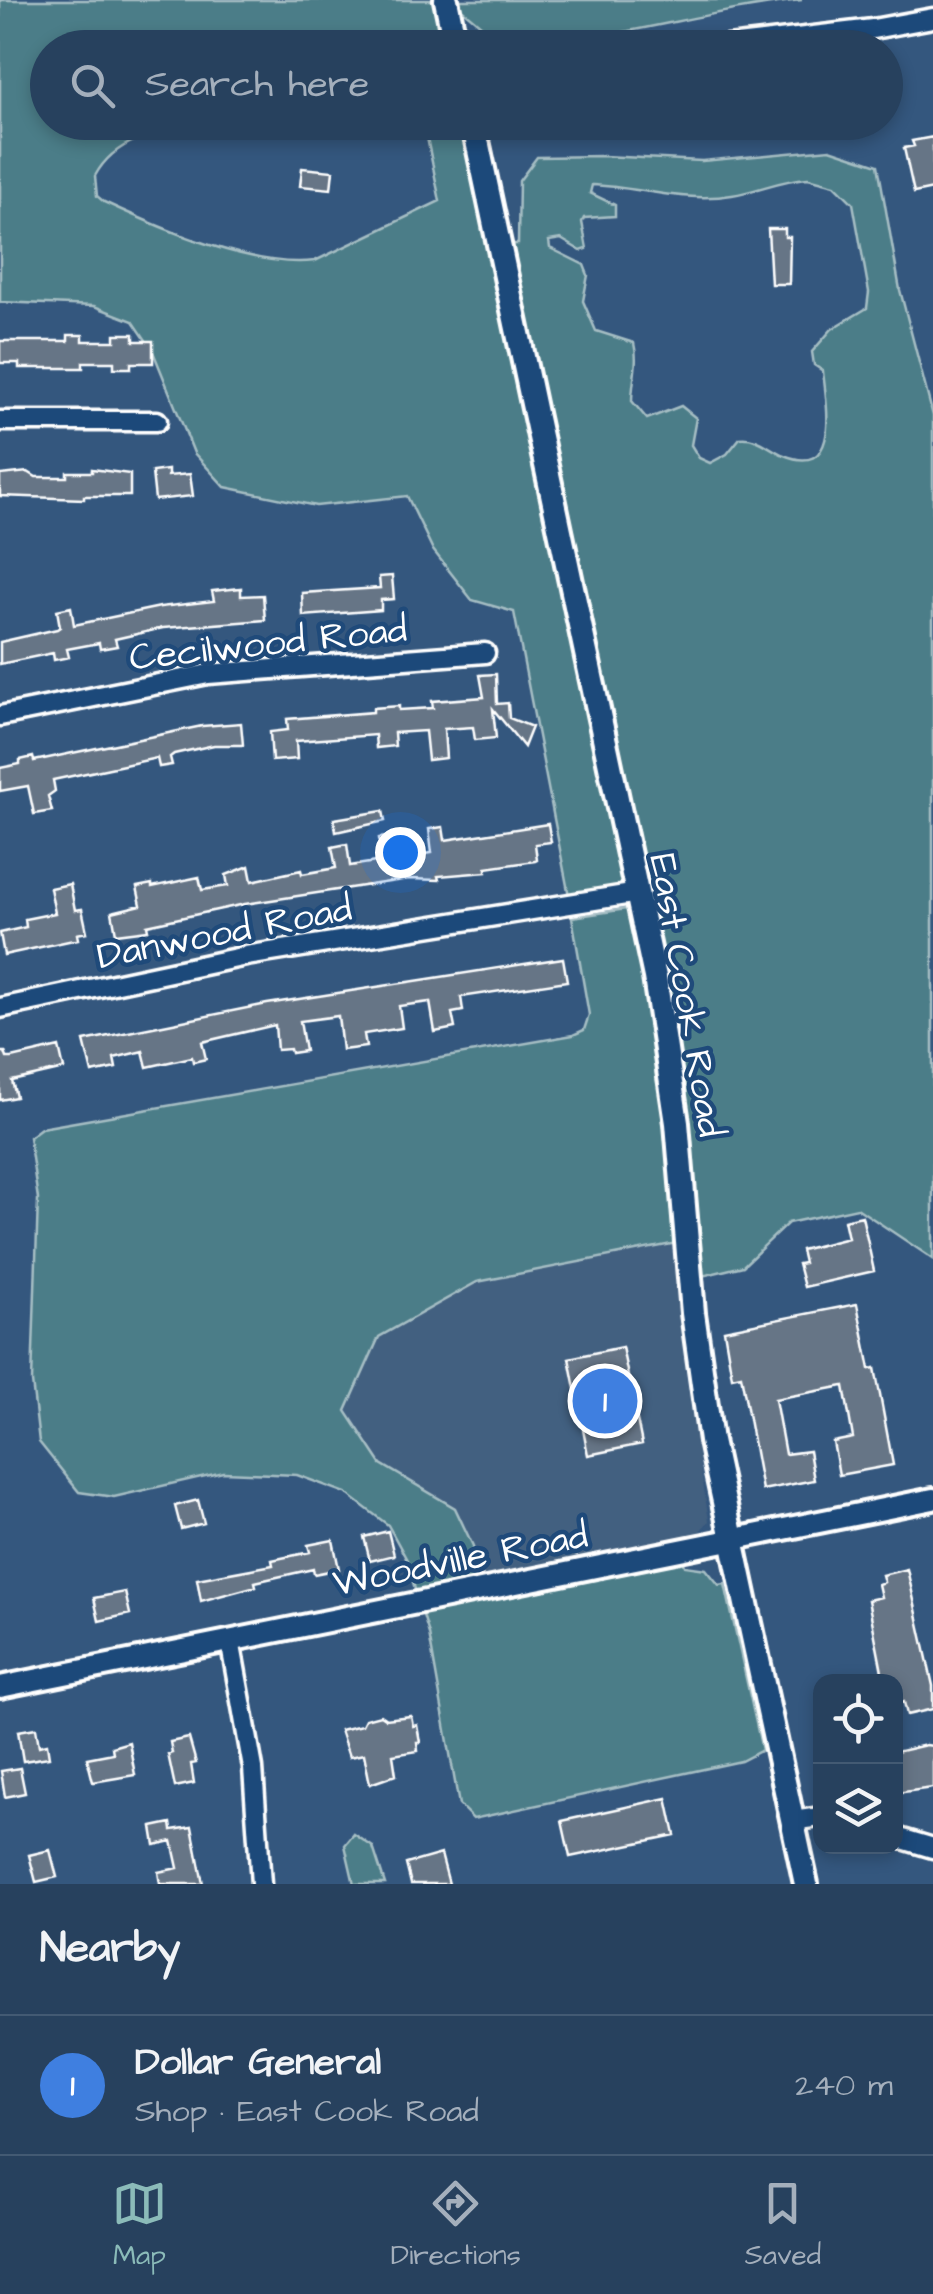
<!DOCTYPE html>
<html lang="en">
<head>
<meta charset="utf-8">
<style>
  :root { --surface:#27415e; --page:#334c67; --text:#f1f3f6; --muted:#a4afbc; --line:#435a73; --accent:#8bbbb9 }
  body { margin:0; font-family:"Architects Daughter",sans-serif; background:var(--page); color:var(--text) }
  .controls { position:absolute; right:30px; bottom:30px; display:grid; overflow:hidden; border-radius:20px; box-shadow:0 5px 15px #0003 }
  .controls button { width:90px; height:90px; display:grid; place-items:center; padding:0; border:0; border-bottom:2px solid var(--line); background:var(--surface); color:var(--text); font:50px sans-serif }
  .you { position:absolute; left:400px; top:852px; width:35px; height:35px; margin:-25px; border:8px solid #fff; border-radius:50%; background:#1a73e8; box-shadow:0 0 0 15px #1a73e833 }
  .badge { display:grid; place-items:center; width:65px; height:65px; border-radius:50%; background:var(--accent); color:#fff; font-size:32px; font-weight:700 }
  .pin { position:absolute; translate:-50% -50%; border:5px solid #fff; box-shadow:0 2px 10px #0006 }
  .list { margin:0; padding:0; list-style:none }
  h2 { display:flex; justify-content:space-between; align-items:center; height:130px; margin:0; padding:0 40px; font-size:42px }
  h2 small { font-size:32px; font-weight:400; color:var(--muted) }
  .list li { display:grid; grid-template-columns:65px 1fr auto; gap:30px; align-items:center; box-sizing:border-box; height:140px; padding:0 40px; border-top:2px solid var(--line) }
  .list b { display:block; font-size:38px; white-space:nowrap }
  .list p { margin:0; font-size:32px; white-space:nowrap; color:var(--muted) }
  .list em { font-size:32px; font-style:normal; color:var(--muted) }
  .icon { flex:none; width:55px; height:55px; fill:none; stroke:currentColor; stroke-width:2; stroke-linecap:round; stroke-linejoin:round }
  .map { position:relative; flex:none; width:933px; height:1884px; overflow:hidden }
  .search { position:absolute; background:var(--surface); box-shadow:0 5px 15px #0003; left:30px; right:30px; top:30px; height:110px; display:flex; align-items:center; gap:25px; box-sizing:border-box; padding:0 35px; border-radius:55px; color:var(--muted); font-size:38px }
  .sheet { height:270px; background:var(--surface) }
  nav { display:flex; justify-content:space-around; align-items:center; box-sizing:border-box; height:140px; border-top:2px solid var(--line); background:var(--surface); font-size:28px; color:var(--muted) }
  nav a { display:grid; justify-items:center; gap:5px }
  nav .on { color:var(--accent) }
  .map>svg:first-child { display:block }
  .built { fill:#436080 }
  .green { fill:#4c7d88; stroke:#a6bec4; stroke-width:2.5; fill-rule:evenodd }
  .building { fill:#667586; stroke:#fff; stroke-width:2.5 }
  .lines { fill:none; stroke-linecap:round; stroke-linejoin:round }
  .minor-casing { stroke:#fff; stroke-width:25 }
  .tertiary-casing { stroke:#fff; stroke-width:28 }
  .secondary-casing { stroke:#fff; stroke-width:30 }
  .minor { stroke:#1f4a7a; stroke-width:18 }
  .tertiary { stroke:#1f4a7a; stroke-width:20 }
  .secondary { stroke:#1f4a7a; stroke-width:22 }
  .labels { text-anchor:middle; stroke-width:9; stroke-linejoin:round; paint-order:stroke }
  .street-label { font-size:38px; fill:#fff; stroke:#1f4a7a }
</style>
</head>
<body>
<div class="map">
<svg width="933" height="1884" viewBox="0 0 933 1884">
  <rect width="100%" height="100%" fill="#34577e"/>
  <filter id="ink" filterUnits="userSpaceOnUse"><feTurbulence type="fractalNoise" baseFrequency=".01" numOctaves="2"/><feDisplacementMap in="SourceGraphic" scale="20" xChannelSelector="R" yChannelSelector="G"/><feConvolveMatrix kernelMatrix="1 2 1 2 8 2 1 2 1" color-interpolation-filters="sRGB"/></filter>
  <g filter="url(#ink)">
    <path class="built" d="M677 1243 686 1376 709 1521 695 1536 681 1540 475 1582 473 1546 455 1508 381 1464 346 1411 379 1336 477 1282Z"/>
    <path class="green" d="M0 0H435L445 47 48 48V122L212 123C168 131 118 133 95 176L97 196 104 202C160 228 254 269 315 261L440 201 424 123H461L627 886 569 896 514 612 472 600 433 550 407 496 316 506 225 487 194 453 152 349 133 321 94 306 0 302Z
      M457 0H802C697 11 592 48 487 47V30L458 6Z
      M830 149 878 165 900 290 933 416V1259L857 1208 788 1223 743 1266 702 1276 690 1129 676 1026 509 244H518L519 181 537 157 603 156 702 161ZM808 178 835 185 853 203 869 292 867 308 832 329 812 352 814 365 823 371C826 402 842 479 784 455 769 449 758 436 740 438L727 454 710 463 699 458 691 445 696 418 681 406 647 419 632 401C632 381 639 363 634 343L596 331 583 301 588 275 584 265 550 248 549 241 561 239 581 251 587 249 582 222 584 218 615 216V205L590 193 592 185C638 187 686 203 732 195 759 191 778 180 808 178Z
      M633 908 668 1135 677 1243 477 1282 379 1337 346 1411 381 1464 455 1508 473 1546 475 1582 416 1593 407 1560 388 1525 346 1493 297 1475 223 1472 114 1497 79 1492 39 1442 32 1382 38 1199 29 1137 41 1128 573 1035 584 1030 589 1015 572 917Z
      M683 1559 685 1566 706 1569 719 1585 725 1584 762 1750 741 1761 473 1819 459 1805 429 1634 422 1612Z
      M354 1834 373 1847 385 1884H354L345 1845Z"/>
    <path class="building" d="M933 137V189L914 193 904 148 914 146 912 141Z
      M302 168 333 171 331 189 300 186Z
      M768 229H785V237H790L789 284H771Z
      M115 334H134V341H153V363H131V368H114V362H83V368H19V363H0V341H68V335H83V341H115Z
      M92 469 130 474V496H84V499L0 496V475L28 472 36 477H67V472H92Z
      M168 470V476L190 474 193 496 155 500 152 472Z
      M392 576 394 599 381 600V610L303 616 302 593 380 588 379 577Z
      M241 588V596L263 595 265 620 163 628 115 639 117 646 100 649 99 643 67 649 69 657 54 660 53 653 0 664V642L57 629 60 627 57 610 71 607 74 625 160 607 214 601 212 591Z
      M496 674 497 704 508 703 509 718 532 727 524 747 493 709 496 738 475 740 473 727 444 729 446 758 428 760 425 731 394 733 395 746 376 748 375 735 296 741 297 759 272 761 270 732 288 730 287 719 373 712V708L399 706V710L433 708 432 701 484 697 480 675Z
      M241 723 243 745H214L174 754 170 757 172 765 159 767 157 758 53 780 55 791 48 796 52 811 34 814 28 786 0 791V768L20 764V760L33 757 34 761 202 726Z
      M383 811 385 821 336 832 334 819Z
      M548 824 551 842 535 844 537 860 535 861 486 868V872L438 876 439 880 409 879 245 904 147 925 148 930 116 934 112 912 141 905 137 887 152 884V887L199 877 202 890 228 886 226 875 249 866 252 881 301 870 302 874 336 868 332 847 347 844 350 866 382 861 379 838 395 836 399 858 432 853 429 829 443 827 445 840Z
      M70 884 75 910 82 909 87 932 77 934 78 939 4 955 0 933 26 927 25 919 55 913 50 888Z
      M563 958 567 981 461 997 463 1011 452 1013 455 1028 435 1032 430 1002 399 1006 402 1028 364 1034 366 1047 342 1050 338 1016 300 1021 305 1051 291 1053 290 1049 277 1050 275 1025 202 1042 206 1059 193 1062 192 1057 147 1067 143 1051 114 1058 116 1068 92 1073 84 1041 267 1004Z
      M59 1047 64 1069 12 1081 16 1097 0 1100V1052H5L7 1058H12Z
      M862 1216 874 1271 804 1287 798 1264 804 1263 801 1250 848 1238 844 1220Z
      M857 1304 870 1369 875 1368 893 1465 839 1475 833 1442 853 1438 844 1386 775 1399 785 1454 809 1451 814 1480 762 1490 741 1375 732 1377 724 1330Z
      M622 1347 642 1444 588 1455 569 1358Z
      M198 1500 204 1523 181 1529 175 1506Z
      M388 1531 394 1555 370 1561 364 1537Z
      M333 1540 339 1569 314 1574 313 1569 255 1582 256 1586 201 1601 197 1579 273 1565 272 1560 310 1552 308 1545Z
      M907 1569 933 1686V1709L907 1715 904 1702 896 1704V1682H884L868 1600 881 1597 878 1584 884 1582 882 1575Z
      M125 1592 130 1614 99 1621 94 1598Z
      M380 1715 386 1719 411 1716 413 1726 417 1725 420 1742H417L418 1751 393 1755 396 1775 370 1784 364 1754 349 1757 340 1730 362 1725 365 1719Z
      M36 1728 39 1746 47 1744 49 1757 23 1761 18 1731Z
      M189 1738 196 1763 191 1764 194 1783 175 1787 168 1754 172 1753 170 1742Z
      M129 1742 135 1775 93 1782 87 1758 113 1753 112 1747Z
      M926 1745 933 1746V1788L896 1793V1752Z
      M20 1768 25 1793 5 1797 1 1771Z
      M667 1798 675 1835 570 1857 562 1821Z
      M171 1823 172 1830 192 1827 203 1884H160L158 1872 178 1868 172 1841 155 1845 152 1827Z
      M50 1850 57 1877 36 1882 29 1855Z
      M441 1854 449 1884H411L406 1864Z"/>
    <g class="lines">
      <defs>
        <path id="minor" d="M711 48 873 29 933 18
          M474 129 504 122
          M0 421H157
          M0 716 208 674 485 653
          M0 1008 246 956 638 893
          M230 1640 253 1768 261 1884
          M793 1821 820 1817
          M896 1837 933 1848"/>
        <path id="tertiary" d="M0 1687 933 1499"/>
        <path id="secondary" d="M446 0 456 48
          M473 122 655 977 677 1123 693 1313 711 1441 806 1884"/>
      </defs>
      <use href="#minor" class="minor-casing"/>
      <use href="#tertiary" class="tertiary-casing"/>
      <use href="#secondary" class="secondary-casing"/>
      <use href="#minor" class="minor"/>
      <use href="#tertiary" class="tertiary"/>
      <use href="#secondary" class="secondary"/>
    </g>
  </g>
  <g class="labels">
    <g class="street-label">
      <text transform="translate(268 642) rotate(-6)" y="13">Cecilwood Road</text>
      <text transform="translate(224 931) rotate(-11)" y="13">Danwood Road</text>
      <text transform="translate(688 995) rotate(80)" y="13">East Cook Road</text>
      <text transform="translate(460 1558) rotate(-11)" y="13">Woodville Road</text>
    </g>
  </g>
</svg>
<div class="controls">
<button><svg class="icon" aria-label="locate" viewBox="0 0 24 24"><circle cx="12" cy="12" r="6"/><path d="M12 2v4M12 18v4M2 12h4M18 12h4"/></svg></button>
<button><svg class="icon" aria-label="layers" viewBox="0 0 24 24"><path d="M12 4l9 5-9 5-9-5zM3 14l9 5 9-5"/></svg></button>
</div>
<div class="you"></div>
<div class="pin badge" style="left:605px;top:1401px;background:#3f7fe0">1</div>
<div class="search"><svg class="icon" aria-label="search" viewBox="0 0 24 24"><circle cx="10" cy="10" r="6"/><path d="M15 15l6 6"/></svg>Search here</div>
</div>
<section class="sheet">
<h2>Nearby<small></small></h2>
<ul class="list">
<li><span class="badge" style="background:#3f7fe0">1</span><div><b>Dollar General</b><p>Shop · East Cook Road</p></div><em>240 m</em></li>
</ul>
</section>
<nav>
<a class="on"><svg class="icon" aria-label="map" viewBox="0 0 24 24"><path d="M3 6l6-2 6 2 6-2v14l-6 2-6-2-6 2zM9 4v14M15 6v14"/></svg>Map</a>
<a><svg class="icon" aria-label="directions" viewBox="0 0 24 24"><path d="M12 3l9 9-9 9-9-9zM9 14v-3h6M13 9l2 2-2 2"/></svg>Directions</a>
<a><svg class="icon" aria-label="saved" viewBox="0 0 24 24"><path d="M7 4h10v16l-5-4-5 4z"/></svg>Saved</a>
</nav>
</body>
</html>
